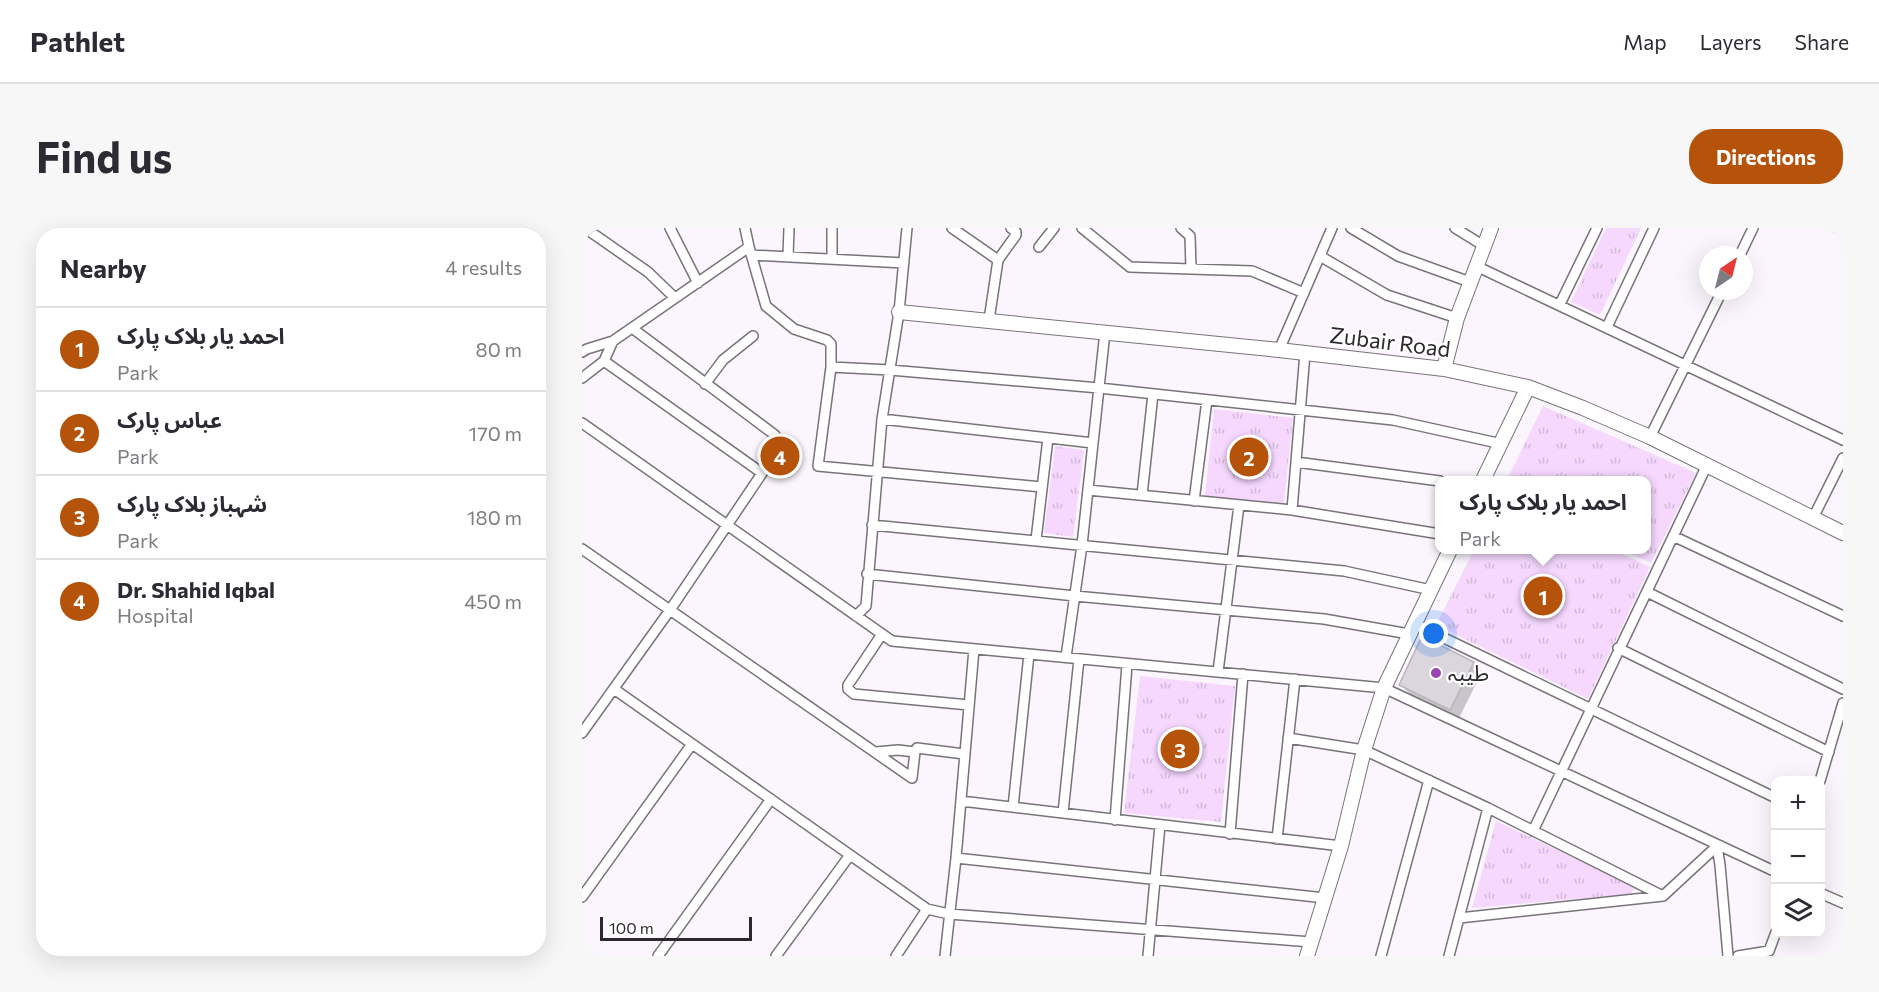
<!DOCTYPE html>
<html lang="en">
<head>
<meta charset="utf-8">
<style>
  :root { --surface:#fff; --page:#f7f7f7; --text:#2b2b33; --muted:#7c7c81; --line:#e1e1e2; --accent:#b45309 }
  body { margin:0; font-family:Commissioner,"Noto Sans Arabic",sans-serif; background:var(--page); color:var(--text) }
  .controls { position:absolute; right:18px; bottom:18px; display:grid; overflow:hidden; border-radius:12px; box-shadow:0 6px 24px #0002 }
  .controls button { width:54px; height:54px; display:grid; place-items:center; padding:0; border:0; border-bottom:2px solid var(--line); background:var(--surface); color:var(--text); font:30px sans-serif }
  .compass { position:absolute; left:1117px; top:18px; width:54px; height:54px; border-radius:50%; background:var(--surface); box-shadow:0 6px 24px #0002; rotate:35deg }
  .scale { position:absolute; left:18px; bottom:15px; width:152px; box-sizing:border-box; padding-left:6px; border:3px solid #2b292b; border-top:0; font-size:16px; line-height:21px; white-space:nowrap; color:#2b292b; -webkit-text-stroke:4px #fff; paint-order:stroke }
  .you { position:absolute; left:852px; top:406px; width:21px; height:21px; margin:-15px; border:4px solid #fff; border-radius:50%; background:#1a73e8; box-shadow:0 0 0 9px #1a73e833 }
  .badge { display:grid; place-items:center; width:39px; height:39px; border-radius:50%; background:var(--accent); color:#fff; font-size:20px; font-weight:700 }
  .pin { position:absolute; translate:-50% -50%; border:3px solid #fff; box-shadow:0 2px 6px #0006 }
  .popup { position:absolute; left:853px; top:248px; width:216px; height:78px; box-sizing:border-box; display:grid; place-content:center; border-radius:12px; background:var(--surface); filter:drop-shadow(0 2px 4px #0005); font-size:20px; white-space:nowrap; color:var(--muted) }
  .popup b { font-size:22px; color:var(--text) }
  .popup::after { content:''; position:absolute; left:50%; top:100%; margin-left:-12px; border:12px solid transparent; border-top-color:var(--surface) }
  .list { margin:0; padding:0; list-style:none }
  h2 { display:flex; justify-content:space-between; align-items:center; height:78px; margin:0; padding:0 24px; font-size:26px }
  h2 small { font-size:20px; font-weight:400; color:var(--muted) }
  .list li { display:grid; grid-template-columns:39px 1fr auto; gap:18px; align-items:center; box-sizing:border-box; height:84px; padding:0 24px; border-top:2px solid var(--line) }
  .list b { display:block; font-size:22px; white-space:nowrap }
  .list p { margin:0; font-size:20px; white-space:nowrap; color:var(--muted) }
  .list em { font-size:20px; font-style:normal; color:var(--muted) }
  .icon { flex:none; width:33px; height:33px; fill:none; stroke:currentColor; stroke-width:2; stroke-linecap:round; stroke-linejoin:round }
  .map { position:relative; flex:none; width:1261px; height:728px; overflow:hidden; border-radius:24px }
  header { display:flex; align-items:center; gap:36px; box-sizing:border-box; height:84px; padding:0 30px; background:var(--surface); border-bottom:2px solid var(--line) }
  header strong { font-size:28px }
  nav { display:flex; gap:33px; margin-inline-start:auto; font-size:21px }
  .intro { display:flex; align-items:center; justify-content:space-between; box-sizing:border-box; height:144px; padding:0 36px }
  h1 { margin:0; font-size:42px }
  .button { padding:15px 27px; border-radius:24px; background:var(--accent); color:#fff; font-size:21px; font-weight:700 }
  main { display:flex; gap:36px; padding:0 36px }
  aside { flex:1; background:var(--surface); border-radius:24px; box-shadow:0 6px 24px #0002 }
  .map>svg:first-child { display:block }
  .grass { fill:url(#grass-tufts) }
  .shadow { fill:#0003 }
  .building { fill:#dbd6dd; stroke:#b9b3ba; stroke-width:1.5 }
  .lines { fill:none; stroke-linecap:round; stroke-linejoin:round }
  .street-casing { stroke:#787379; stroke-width:12 }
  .secondary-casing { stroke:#787379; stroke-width:16 }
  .street { stroke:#fff; stroke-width:9 }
  .secondary { stroke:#fff; stroke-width:14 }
  .poi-dot { fill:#9b45b2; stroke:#fff; stroke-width:2 }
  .labels { text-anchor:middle; stroke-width:4.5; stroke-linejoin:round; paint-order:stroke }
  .street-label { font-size:22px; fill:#2b292b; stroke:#fff }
  .poi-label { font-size:22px; fill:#2b292b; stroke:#fff; text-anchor:start }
</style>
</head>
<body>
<header>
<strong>Pathlet</strong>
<nav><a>Map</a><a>Layers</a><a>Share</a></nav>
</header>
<div class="intro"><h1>Find us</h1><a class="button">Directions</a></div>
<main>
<aside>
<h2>Nearby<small>4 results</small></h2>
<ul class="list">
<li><span class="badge">1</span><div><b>احمد یار بلاک پارک</b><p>Park</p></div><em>80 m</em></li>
<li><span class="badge">2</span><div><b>عباس پارک</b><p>Park</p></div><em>170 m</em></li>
<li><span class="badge">3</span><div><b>شہباز بلاک پارک</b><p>Park</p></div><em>180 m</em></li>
<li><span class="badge">4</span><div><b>Dr. Shahid Iqbal</b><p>Hospital</p></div><em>450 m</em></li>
</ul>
</aside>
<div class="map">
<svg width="1261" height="728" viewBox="0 0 1261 728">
  <defs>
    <pattern id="grass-tufts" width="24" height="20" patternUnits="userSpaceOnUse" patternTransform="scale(1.5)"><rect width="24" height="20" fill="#f6d8fe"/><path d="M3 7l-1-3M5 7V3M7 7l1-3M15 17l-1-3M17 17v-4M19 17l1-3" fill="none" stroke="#d3b9da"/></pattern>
  </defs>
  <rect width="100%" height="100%" fill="#fbf5fd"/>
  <path class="grass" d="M1024 0H1059L1018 87 989 74Z
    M961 178 1114 245 1069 335 1041 322H1064V252H925Z
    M632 181 711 190 702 275 623 268Z
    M473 218 502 222 491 309 462 305Z
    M892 322H1032L1068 339 1006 471 854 397Z
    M558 448 653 458 639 594 542 585Z
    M914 593 1053 659 1049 666 890 680Z"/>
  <path class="shadow" d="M891 435 900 444 877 490 828 466 819 457Z"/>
  <path class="building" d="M840 408 892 434 868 482 817 457Z"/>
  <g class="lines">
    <defs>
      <path id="street" d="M3 0 66 44 93 70
        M88 0 116 55
        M370 0 416 32
        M500 0 548 39 670 43 722 65
        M599 0 608 8 609 40
        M769 0 816 28 888 54
        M873 0 902 18
        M1255 0 1261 3
        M167 19 184 78 212 101 245 112 249 116V139L236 238 460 259
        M457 19 472 0
        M169 27 322 35
        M1158 27 1171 0
        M738 28 805 67 875 90
        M206 29 207 0
        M250 31V0
        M894 38 1261 212
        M978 76 1015 0
        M407 92 416 32 434 7V4L429 0
        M1025 99 1072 0
        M50 100 193 207
        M697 122 750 0
        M0 124 5 121 31 113 167 19 163 0
        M22 133 180 245
        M249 139 308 142 517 160 811 192 920 216
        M0 150 22 133 31 113
        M123 156 141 132 171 108
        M300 191 511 215
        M0 195 310 413 802 460 1194 644
        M1068 209 1140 63
        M714 234 858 253
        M506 262 710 282 858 306
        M560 267 571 166
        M612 273 625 172
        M710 282 723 125
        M1231 290 1261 230
        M290 297 762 343 849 362
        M1091 308 1261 388
        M454 312 466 210
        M0 321 330 550 333 524 335 520 382 526
        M285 346 493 368 742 391 827 406
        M1065 364 1261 461
        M274 388 284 378 300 191 317 84 325 0
        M833 396 1194 570
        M300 406 266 457V461L272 466 387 477
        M1036 420 1247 524
        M484 429 500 317 523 104
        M636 444 657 277
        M32 461 345 681 367 686 729 714
        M0 505 88 382 195 223
        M706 510 782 522 906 580 1081 668
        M294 524 316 522 333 524
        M1238 553 1261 475
        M379 573 759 618
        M431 579 447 426
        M481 585 497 431
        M533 592 545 437
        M951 603 1125 237
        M648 606 661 446
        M695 611 713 451
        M374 630 743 670
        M1238 665 1261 675
        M0 669 110 516
        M877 690 1081 668 1135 618 1138 637 1146 728
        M76 728 189 571
        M194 728 268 627
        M314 728 345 681
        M363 728 374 630 392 421
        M566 728 578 597
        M799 728 847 552
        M867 728 906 580
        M1156 728 1187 723 1194 704"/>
      <path id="secondary" d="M317 84 697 122 862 141 946 159 1001 180 1068 209 1261 305
        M862 141 875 90 909 0
        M901 252 946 159
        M725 728 759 618 782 522 802 460 868 322"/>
    </defs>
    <use href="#street" class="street-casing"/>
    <use href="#secondary" class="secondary-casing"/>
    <use href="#street" class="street"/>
    <use href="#secondary" class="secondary"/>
  </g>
  <circle class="poi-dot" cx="854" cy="445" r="6"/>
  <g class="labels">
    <g class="street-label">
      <text transform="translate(808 114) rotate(7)" y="8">Zubair Road</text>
    </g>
    <g class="poi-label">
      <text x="866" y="453">طیبہ</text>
    </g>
  </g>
</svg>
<div class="controls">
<button>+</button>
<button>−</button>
<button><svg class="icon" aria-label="layers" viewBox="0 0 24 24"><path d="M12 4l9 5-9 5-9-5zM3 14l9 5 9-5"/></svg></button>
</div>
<svg class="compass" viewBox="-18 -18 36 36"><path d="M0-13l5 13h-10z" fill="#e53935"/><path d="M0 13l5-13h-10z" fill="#7c7c81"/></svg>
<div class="scale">100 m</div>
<div class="you"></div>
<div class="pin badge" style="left:961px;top:368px">1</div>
<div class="popup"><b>احمد یار بلاک پارک</b>Park</div>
<div class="pin badge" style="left:667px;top:229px">2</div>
<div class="pin badge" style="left:598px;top:521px">3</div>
<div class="pin badge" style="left:198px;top:228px">4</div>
</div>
</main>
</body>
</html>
